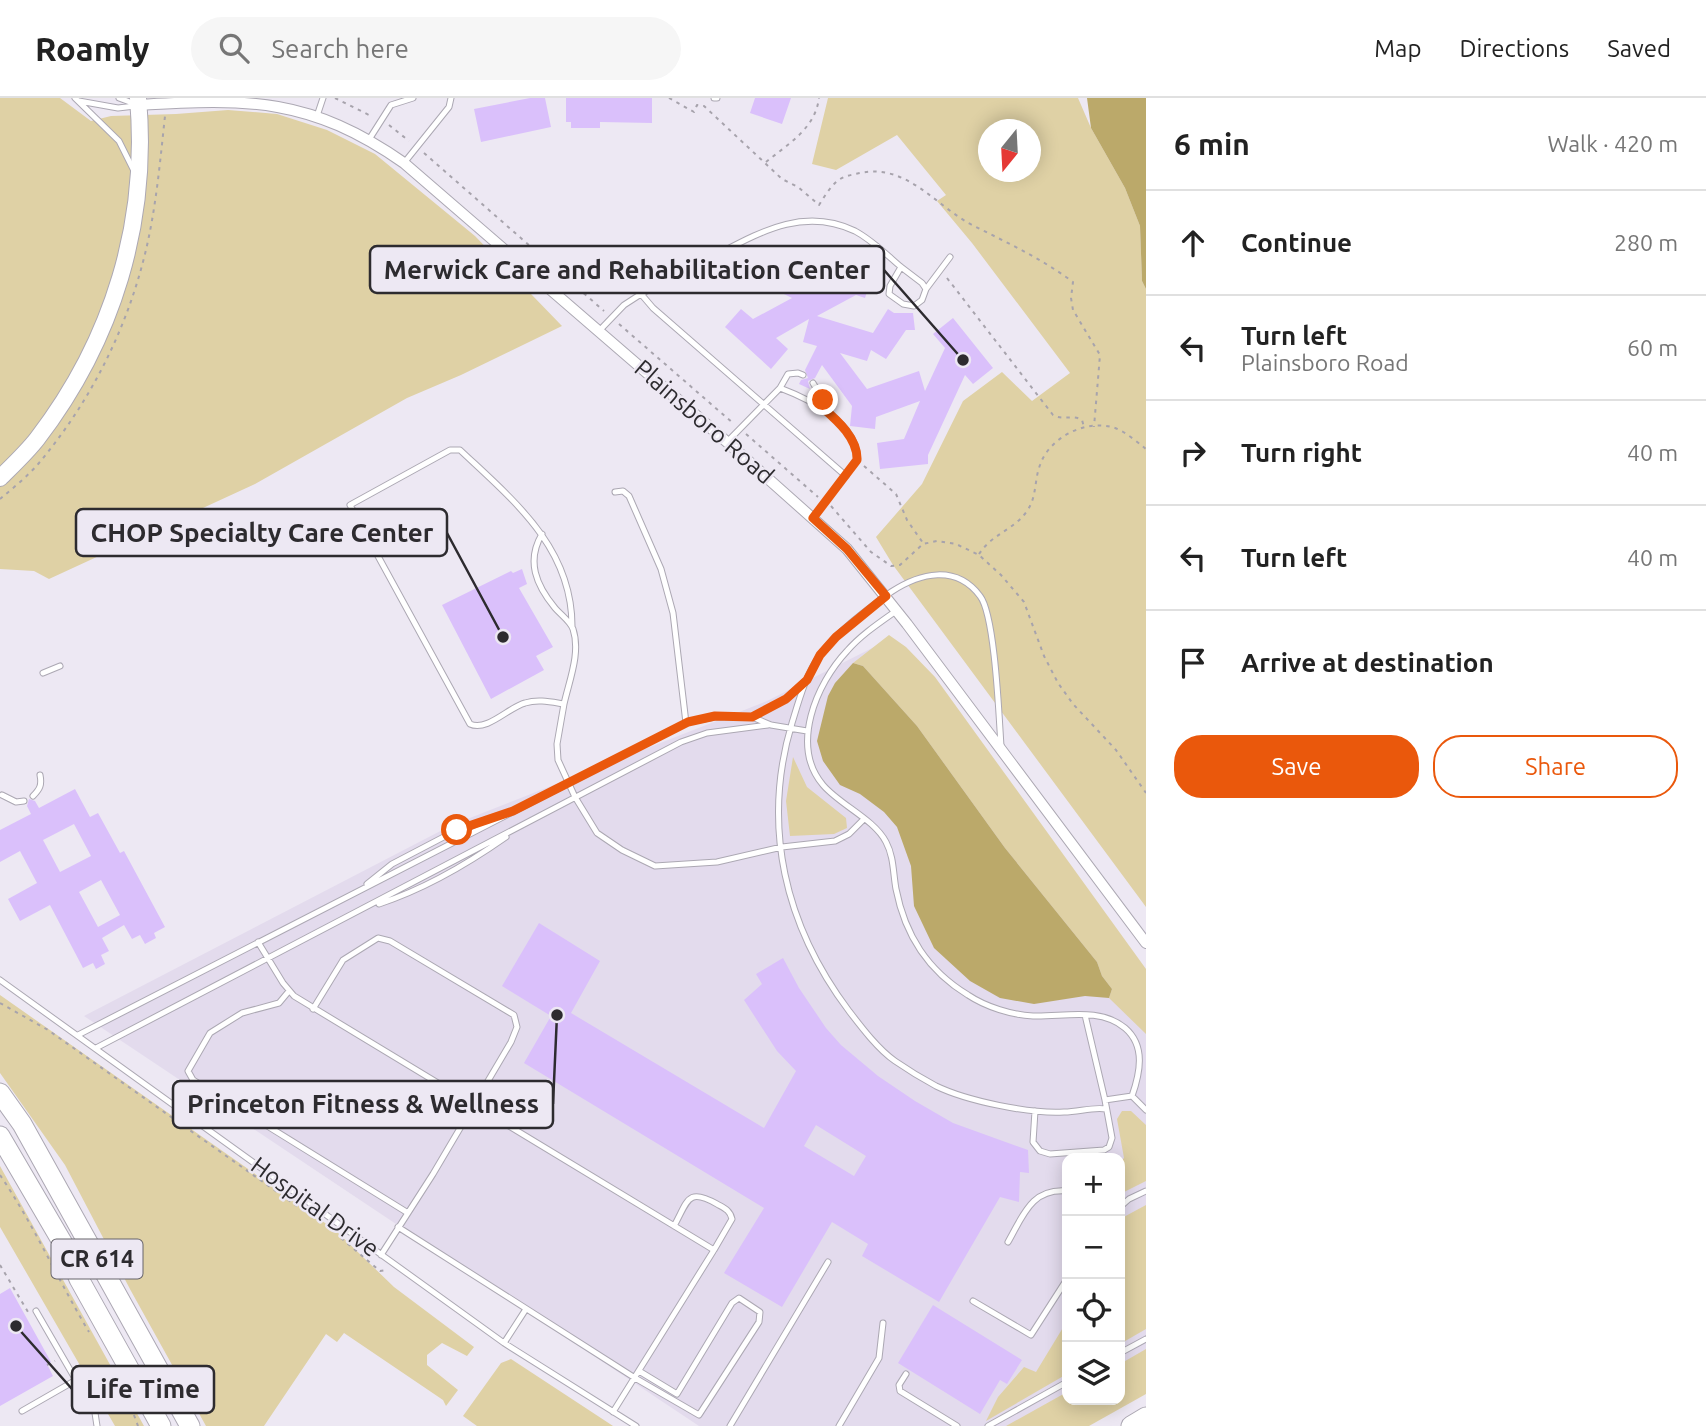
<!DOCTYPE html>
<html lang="en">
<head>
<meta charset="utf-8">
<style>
  :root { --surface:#fff; --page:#f6f6f6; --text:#222; --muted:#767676; --line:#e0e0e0; --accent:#ea580c }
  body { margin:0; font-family:Ubuntu,sans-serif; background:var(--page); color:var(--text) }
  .controls { position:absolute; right:21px; bottom:21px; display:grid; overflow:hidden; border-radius:14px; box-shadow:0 4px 18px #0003 }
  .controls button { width:63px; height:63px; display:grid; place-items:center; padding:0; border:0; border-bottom:2px solid var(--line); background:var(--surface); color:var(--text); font:35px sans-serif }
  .compass { position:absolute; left:978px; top:21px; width:63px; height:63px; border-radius:50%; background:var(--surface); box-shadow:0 4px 18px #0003; rotate:198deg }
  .stop { position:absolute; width:21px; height:21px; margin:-16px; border:5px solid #ea580c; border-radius:50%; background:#fff }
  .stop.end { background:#ea580c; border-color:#fff; box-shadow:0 2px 7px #0008 }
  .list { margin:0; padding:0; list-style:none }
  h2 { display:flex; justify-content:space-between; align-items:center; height:91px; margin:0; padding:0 28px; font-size:30px }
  h2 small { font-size:23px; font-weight:400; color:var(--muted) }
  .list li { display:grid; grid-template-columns:46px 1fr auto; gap:21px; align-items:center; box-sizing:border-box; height:105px; padding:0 28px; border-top:2px solid var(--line) }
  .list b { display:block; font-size:26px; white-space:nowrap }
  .list p { margin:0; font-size:23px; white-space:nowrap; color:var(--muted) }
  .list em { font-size:23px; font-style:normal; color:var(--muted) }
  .actions { display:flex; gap:14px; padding:21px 28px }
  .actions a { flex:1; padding:16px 0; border:2px solid var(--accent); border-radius:28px; text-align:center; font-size:24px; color:var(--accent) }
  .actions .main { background:var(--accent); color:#fff }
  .icon { flex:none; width:38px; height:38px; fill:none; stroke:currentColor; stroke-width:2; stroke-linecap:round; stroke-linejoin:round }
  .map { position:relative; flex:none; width:1146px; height:1328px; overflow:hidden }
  header { display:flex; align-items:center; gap:42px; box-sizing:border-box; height:98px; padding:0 35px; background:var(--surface); border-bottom:2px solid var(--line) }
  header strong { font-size:33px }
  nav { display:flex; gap:38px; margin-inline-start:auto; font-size:24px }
  .search { width:490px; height:63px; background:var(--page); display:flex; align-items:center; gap:18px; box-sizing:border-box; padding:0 24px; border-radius:38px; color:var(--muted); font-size:26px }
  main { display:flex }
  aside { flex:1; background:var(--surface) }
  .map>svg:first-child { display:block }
  .built { fill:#e3dbed }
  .green { fill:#dfd1a5; fill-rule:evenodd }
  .water { fill:#bba96a }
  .building { fill:#dac0fb; fill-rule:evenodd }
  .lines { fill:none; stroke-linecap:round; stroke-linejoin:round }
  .lane-casing { stroke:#aca8b3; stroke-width:7 }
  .street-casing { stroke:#aca8b3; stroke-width:12 }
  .secondary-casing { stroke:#aca8b3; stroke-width:18 }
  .highway-casing { stroke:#aca8b3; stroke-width:21 }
  .path { stroke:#a7a3ac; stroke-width:2; stroke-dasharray:3.5 5; stroke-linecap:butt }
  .lane { stroke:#fff; stroke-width:5 }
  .street { stroke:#fff; stroke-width:10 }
  .secondary { stroke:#fff; stroke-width:16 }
  .highway { stroke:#fff; stroke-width:19 }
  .route { stroke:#ea580c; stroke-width:9 }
  .labels { text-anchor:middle; stroke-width:5; stroke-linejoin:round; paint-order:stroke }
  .shield { fill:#ede8f3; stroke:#67646a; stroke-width:2 }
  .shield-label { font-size:23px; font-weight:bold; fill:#2d2b2f }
  .street-label { font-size:24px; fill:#2d2b2f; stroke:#ede8f3 }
  .leader { fill:none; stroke:#2d2b2f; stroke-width:2.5 }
  .callout-dot { fill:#2d2b2f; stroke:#ede8f3; stroke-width:2.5 }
  .callout { fill:#ede8f3; stroke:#2d2b2f; stroke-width:2.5 }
  .callout-label { font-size:26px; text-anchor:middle; font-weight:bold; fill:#2d2b2f }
</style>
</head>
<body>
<header>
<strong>Roamly</strong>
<div class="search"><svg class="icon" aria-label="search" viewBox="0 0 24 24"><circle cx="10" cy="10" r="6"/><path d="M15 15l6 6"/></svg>Search here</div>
<nav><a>Map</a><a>Directions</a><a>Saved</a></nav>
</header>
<main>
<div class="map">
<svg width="1146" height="1328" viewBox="0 0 1146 1328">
  <rect width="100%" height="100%" fill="#ede8f3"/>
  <path class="built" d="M890 541 1146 877V1287L1120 1301V1060H1067V1302L1070 1328H699L84 918 452 727 767 603Z"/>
  <path class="green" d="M0 0H60L91 23 111 18 176 16 228 12 277 16 327 32 375 56 475 138 562 228 461 277 407 300 255 386 49 481 34 473 0 471Z
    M828 0H1078L1091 30 1125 90 1140 128 1142 183 1146 191V809L893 467 876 439 922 386 963 303 1002 274 1032 303 1070 275 972 145 937 103 946 97 897 37 836 72 812 66ZM988 32H1030V74H988Z
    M889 537 906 549 935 579 1146 871V936L1109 900 1112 891 1102 878 1097 864 1005 750 917 628 863 568 853 565Z
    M793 659 807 689 846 720 847 730 834 736 790 738 786 703Z
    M0 897 335 1132 394 1189 474 1249 467 1258 442 1245 427 1257V1267L458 1292 446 1308 443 1302 344 1235 337 1244 326 1236 264 1328H206L131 1193 65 1067 0 975Z
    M1122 1013H1131L1146 1027V1083L1120 1096V1064L1124 1060 1117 1021Z
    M0 1068 144 1328H115L0 1129Z
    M1146 1107V1231L1120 1246V1121Z
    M1067 1223V1276L986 1323 998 1299 1024 1269 1036 1274Z
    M1146 1251V1296L1089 1328H1006L1067 1294V1302H1120V1266Z
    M511 1261 607 1324 613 1328H477L463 1318 501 1265Z"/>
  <path class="water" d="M1087 0H1146V191L1142 183 1140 128 1125 90 1091 30Z
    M853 565 863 568 917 628 1005 750 1097 864 1102 878 1112 891 1109 900 1085 898 1034 906 1000 900 970 883 934 850 914 808 911 768 897 729 884 714 860 696 840 687 823 663 817 643 828 598 835 585Z"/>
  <path class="building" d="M530 0H545L551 29 481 44 474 11Z
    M566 0H652V25L600 24V30H571V24H566Z
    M755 0H791L782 26 750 15Z
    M761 155 822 184 845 171 849 157 876 165 865 200 856 197 817 218 873 235 888 211 894 215H913L915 232H906L886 261 871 252 867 263 840 255 867 291 919 273 925 293 945 250 933 236 953 220 993 270 973 286 965 277 928 357V366L880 371 877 345 904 341 920 303 876 319 875 331 850 328 852 308 822 267 815 280 808 283 810 291 799 286 801 282 808 280 805 272 817 248 803 244 809 221 776 240 788 251 771 271 725 229 741 211 753 221 792 200 749 179Z
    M522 471 527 486 519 490 553 549 536 558 544 572 491 601 442 507 511 473 513 475Z
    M75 691 90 719 98 715 120 755 124 753 165 829 154 835 156 840 145 846 140 837 132 841 124 827 102 840 109 853 101 857 105 866 96 871 93 865 83 870 50 807 20 823 8 801 37 785 20 753 0 764V732L31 716 27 708 29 701 35 703 39 710ZM74 726 91 758 60 774 43 742ZM101 782 120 817 98 829 79 794Z
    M539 825 600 863 571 915 764 1030 796 973 777 953 744 902 762 886 756 876 783 860 799 890 826 930 841 947 878 978 915 1003 953 1025 1028 1052 1029 1075 1020 1074 1019 1104 1000 1099 939 1204 862 1158 868 1146 832 1124 782 1209 724 1175 764 1110 524 965 551 918 502 888ZM816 1027 866 1058 854 1078 804 1048Z
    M10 1190 51 1264 47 1266 53 1278 0 1308V1196Z
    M933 1207 1022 1262 1007 1286 1000 1282 980 1316 898 1265Z"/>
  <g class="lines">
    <defs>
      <path id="lane" d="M75 0 119 43 134 73
        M119 0 135 6
        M714 0H717
        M79 3 118 10 135 8
        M318 15 323 0
        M370 40 391 7 413 0
        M404 65 449 9 451 0
        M901 169 922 185 926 191 922 202 914 208 903 206 889 196 890 188Z
        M926 191 950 159
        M641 196 653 210 846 378
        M599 233 624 207 641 196C667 183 692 169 718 156 762 133 805 109 855 133 872 142 887 157 901 169
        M813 285 823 302V310
        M780 290 788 276 798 275 803 277
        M727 344 780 290C809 301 859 325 857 362L813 420
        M615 394 623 393 629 398 661 471 673 515 686 625
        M542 436C526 463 536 487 555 510 561 517 570 523 573 531 581 555 569 583 564 606
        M896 513C879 525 861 537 847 553 816 586 790 648 823 687 840 707 874 721 886 744 894 759 893 775 896 791 905 837 927 872 968 897 986 909 1012 917 1033 918 1064 919 1100 909 1125 930 1146 948 1140 975 1132 998
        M572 528C572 449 513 402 460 352H450L350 407 470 626C487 634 509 609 525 605 538 601 551 604 564 606L557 646 558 662 575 699 597 735 622 752 655 768 717 764 782 749 835 743 849 736 864 721
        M43 575 60 568
        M752 619 786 601 804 584
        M1001 648C999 619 995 517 980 498 956 466 920 475 891 494 869 510 836 534 820 557 806 576 799 602 792 625 761 728 785 828 849 913 862 930 878 951 895 963 908 972 923 981 936 988 967 1003 1030 1016 1064 1014 1079 1014 1091 1009 1106 1011
        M2 697 16 704 24 703
        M33 698C40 691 42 687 40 677
        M367 786 392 766 457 732 490 722
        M379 806C425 791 466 767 506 739
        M258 844 283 885 294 898 714 1152 613 1314
        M0 882 504 1245 636 1328
        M289 893 279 905 242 915 210 935 188 973 193 982 408 1115
        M313 911 343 862 378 840 390 843 514 917 517 929 511 944 433 1076 381 1157
        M1085 917 1105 1002
        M78 937 688 624 715 619H752L771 627 807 633
        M96 950 681 644 707 635 768 627
        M1132 998 1146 1012
        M1035 1013 1033 1044 1040 1053 1050 1056 1104 1052 1109 1049 1112 1040 1105 1002 1132 998
        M1120 1109 1129 1101 1146 1093
        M674 1128C688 1103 687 1089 717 1106 724 1110 730 1112 732 1121L714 1152
        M398 1129 635 1280 699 1317 759 1224 760 1214 739 1200 732 1205 677 1296 639 1273
        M1008 1144C1023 1118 1031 1090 1067 1093
        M973 1203 1031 1237 1067 1181
        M36 1213 95 1315 97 1328
        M504 1245 526 1211
        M1120 1255 1146 1241
        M906 1276 899 1287 900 1293 957 1328
        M22 1313 76 1282
        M730 1328 828 1164
        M839 1328 879 1260 883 1225
        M988 1328 1067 1284"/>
      <path id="street" d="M138 7C249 0 311 0 404 65L727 344 847 451 907 526 1146 845"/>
      <path id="secondary" d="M0 380C12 368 26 355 37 341 113 242 149 124 138 0"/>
      <path id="highway" d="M0 995 22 1026 190 1328
        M0 1038 65 1149 79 1181 161 1328
        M1131 1328 1146 1319"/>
    </defs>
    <use href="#lane" class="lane-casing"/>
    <use href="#street" class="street-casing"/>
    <use href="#secondary" class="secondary-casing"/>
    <use href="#highway" class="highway-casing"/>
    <path class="path" d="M335 0 371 18
      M669 0 694 14 697 7 704 8 782 81 798 89 819 107C824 99 829 91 835 85 842 78 851 77 860 75 908 65 936 109 974 128 1008 145 1042 161 1073 184L1071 200 1073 212 1100 257 1094 329
      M389 27 409 43
      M424 55 604 213
      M766 64C788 46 815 31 819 0
      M947 180 1053 317C1063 323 1072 316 1082 322L1084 329
      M619 226 734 326
      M746 336 818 399
      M864 368 896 396 907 422 923 445
      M0 401C13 390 28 378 39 365 90 304 126 233 145 156 156 111 160 64 165 18
      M831 408 871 454 891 468 900 467 923 446 937 443 956 446 979 457 1001 477 1024 504 1044 558 1058 585 1073 606 1116 652 1146 695
      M979 456C993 435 1014 432 1027 413 1037 399 1034 383 1040 367 1049 340 1086 320 1115 330 1126 334 1137 344 1146 351
      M0 905 48 932 314 1120
      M0 1077C34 1127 58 1182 89 1234
      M341 1140 380 1173 386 1172
      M0 1167 28 1214
      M47 1267 55 1263
      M131 1309 138 1328"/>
    <use href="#lane" class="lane"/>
    <use href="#street" class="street"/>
    <use href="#secondary" class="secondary"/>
    <use href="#highway" class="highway"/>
  </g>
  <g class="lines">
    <path class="route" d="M457 732 513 713 688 624 715 618 752 619 786 601 807 582 820 557 836 539 886 498 847 451 813 420 857 362C858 341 838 323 823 310V302"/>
  </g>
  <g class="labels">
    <rect class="shield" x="51.5" y="1141.5" width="91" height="39" rx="5"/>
    <g class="shield-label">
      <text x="97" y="1169">CR 614</text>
    </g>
    <g class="street-label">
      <text transform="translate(704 324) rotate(41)" y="8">Plainsboro Road</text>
      <text transform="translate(315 1109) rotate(36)" y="8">Hospital Drive</text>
    </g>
  </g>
  <path class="leader" d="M963 262L884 172M503 539L447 435M557 917L553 1006M16 1228L72 1291"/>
  <g class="callout-dot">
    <circle cx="963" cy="262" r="7"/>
    <circle cx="503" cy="539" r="7"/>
    <circle cx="557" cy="917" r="7"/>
    <circle cx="16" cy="1228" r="7"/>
  </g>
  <g class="callout">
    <rect x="370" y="148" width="514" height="47" rx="7"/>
    <rect x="76" y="411" width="371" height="47" rx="7"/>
    <rect x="173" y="983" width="380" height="47" rx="7"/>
    <rect x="72" y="1268" width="142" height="47" rx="7"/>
  </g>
  <g class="callout-label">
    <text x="627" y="181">Merwick Care and Rehabilitation Center</text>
    <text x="262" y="444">CHOP Specialty Care Center</text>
    <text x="363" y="1015">Princeton Fitness &amp; Wellness</text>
    <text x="143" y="1300">Life Time</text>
  </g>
</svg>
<div class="controls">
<button>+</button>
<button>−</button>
<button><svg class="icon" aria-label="locate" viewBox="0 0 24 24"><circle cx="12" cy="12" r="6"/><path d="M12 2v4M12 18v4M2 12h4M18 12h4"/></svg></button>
<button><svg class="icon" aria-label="layers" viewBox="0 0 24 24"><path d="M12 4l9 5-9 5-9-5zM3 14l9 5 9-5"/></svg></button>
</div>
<svg class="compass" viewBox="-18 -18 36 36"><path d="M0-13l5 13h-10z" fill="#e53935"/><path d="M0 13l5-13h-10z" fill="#767676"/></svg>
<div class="stop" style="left:457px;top:732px"></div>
<div class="stop end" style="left:823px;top:302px"></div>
</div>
<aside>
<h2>6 min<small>Walk · 420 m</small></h2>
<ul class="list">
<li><svg class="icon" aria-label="ahead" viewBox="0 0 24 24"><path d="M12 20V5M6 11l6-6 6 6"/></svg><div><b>Continue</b></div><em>280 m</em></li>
<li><svg class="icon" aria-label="left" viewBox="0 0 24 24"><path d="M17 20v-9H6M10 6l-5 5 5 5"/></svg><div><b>Turn left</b><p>Plainsboro Road</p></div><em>60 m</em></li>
<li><svg class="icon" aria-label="right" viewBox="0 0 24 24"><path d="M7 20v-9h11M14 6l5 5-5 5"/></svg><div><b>Turn right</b></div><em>40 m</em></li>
<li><svg class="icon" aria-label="left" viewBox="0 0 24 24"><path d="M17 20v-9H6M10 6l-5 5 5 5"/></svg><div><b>Turn left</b></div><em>40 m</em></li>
<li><svg class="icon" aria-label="arrive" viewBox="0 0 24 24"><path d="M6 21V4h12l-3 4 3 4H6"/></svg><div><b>Arrive at destination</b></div></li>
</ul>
<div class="actions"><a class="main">Save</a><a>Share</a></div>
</aside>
</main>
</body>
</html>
